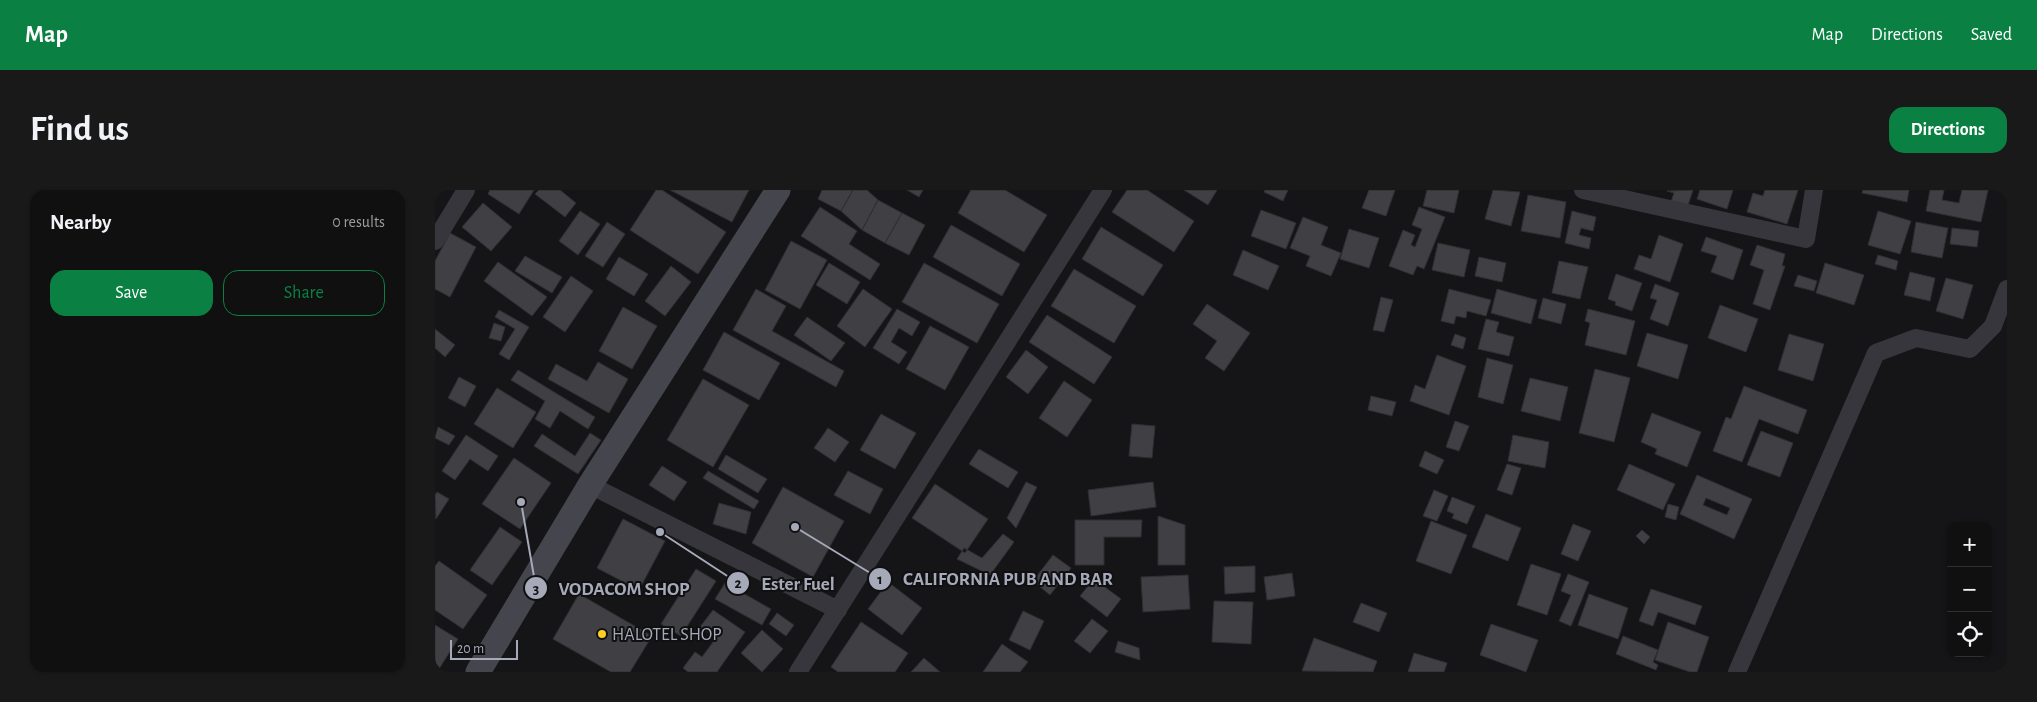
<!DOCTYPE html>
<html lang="en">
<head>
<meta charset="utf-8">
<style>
  :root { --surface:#101011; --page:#19191a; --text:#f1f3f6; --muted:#9c9d9f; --line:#303031; --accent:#0b8043 }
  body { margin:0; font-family:"Alegreya Sans",sans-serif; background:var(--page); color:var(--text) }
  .controls { position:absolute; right:15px; bottom:15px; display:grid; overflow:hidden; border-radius:10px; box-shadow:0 1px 4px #0004 }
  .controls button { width:45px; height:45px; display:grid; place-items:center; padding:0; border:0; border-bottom:1px solid var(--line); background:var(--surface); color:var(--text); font:25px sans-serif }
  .scale { position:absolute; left:15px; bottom:12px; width:68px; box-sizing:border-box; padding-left:5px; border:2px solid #a6a9b8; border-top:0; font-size:14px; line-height:18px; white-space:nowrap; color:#a6a9b8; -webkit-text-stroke:4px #101012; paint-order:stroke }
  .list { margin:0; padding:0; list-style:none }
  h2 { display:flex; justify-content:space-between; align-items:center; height:65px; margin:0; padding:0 20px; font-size:21px }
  h2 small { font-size:16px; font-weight:400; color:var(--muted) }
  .actions { display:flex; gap:10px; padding:15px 20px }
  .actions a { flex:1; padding:11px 0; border:1px solid var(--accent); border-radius:15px; text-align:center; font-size:18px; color:var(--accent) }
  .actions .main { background:var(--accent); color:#fff }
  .icon { flex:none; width:28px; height:28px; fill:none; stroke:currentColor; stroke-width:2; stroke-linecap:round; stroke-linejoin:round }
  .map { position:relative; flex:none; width:1572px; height:482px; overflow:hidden; border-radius:15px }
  header { display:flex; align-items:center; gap:30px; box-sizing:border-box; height:70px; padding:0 25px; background:var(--accent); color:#fff }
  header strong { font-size:24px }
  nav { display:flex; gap:28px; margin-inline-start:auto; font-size:18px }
  .intro { display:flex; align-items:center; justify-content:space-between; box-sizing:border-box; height:120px; padding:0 30px }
  h1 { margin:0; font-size:35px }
  .button { padding:12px 22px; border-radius:15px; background:var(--accent); color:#fff; font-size:18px; font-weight:700 }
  main { display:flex; gap:30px; padding:0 30px }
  aside { flex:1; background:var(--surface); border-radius:15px; box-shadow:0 1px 4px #0004 }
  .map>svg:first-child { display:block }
  .building { fill:#3f3f44; stroke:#302f33; fill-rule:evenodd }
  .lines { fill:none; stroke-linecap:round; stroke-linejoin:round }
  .street { stroke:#36363c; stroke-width:18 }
  .secondary { stroke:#44454d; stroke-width:25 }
  .poi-dot { fill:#fcd028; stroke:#101012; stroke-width:2 }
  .labels { text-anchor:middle; stroke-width:4; stroke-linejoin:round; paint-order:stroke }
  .poi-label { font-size:18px; fill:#a6a9b8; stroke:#101012; text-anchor:start }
  .leader { fill:none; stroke:#a6a9b8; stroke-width:2 }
  .callout-dot { fill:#a6a9b8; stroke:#101012; stroke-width:2 }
  .mark-label { font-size:15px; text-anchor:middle; font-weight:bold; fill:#111 }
  .callout-label { font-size:19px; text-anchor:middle; font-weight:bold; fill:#a6a9b8; stroke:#101012; stroke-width:4; stroke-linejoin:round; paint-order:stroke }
</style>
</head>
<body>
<header>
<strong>Map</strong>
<nav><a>Map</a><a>Directions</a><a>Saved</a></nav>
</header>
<div class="intro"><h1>Find us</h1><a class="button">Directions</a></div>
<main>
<aside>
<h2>Nearby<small>0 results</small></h2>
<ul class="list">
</ul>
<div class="actions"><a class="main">Save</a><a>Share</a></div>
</aside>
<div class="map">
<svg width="1572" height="482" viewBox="0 0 1572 482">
  <rect width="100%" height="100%" fill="#151517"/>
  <path class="building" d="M55 0H99L84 24 53 4Z
    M104 0H125L141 13 130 27 100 4Z
    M221 0H227L291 42 263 84 195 40Z
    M235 0H314L297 32Z
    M387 0H418L406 21 383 9Z
    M418 0H432L443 10 427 40 406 21Z
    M472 0H488L484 7Z
    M536 0H570L612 25 589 62 523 23Z
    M692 0H712L759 31 739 62 677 22Z
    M749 0H782L773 15Z
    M830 0H853L848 11 829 2Z
    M934 0H960L951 26 927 18Z
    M992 0H1024L1019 23 988 16Z
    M1058 0 1085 2 1076 36 1050 29Z
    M1258 0 1252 18 1236 12 1239 3 1232 1Z
    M1265 0H1298L1292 19 1262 9Z
    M1330 0H1363L1352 34 1312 22 1318 3 1328 6Z
    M1428 0H1474L1472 12 1427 3Z
    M1495 0H1509L1507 10 1524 13 1527 0H1553L1546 32 1491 21Z
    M1093 5 1131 12 1125 48 1086 41Z
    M443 10 467 23 450 53 427 40Z
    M48 13 77 37 56 61 27 37Z
    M385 17 422 41 414 54 445 74 435 90 366 46Z
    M984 17 1010 27 989 79 982 76 978 85 954 76 968 40 980 45 976 55 980 57 987 39 977 35Z
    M826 20 861 33 851 59 816 46Z
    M145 21 165 34 143 65 124 51Z
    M1137 21 1161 27 1158 41 1146 38 1144 45 1156 48 1154 59 1130 53Z
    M1443 21 1476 31 1465 64 1433 55Z
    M467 23 490 35 474 65 450 53Z
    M868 27 893 37 886 55 906 63 896 86 871 76 875 66 855 58Z
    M172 32 190 44 168 77 150 66Z
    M1481 32 1513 38 1507 68 1476 62Z
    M516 35 585 74 567 106 498 67Z
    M666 37 728 75 708 106 647 69Z
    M1517 38 1544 41 1542 57 1515 54Z
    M914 39 944 48 934 78 905 69Z
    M15 43 41 57 15 107 0 99V71Z
    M1224 45 1248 54 1235 92 1199 79 1204 65 1216 69Z
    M1271 47 1308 60 1298 90 1276 82 1282 66 1266 61Z
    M356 51 392 70 365 119 330 100Z
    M1003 53 1035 60 1029 87 997 80Z
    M1322 55 1350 64 1347 76H1350L1335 120 1318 114 1329 80 1315 75Z
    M808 60 844 76 833 100 798 85Z
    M1443 65 1463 71 1461 80 1440 74Z
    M90 66 127 87 117 103 80 81Z
    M184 67 213 84 199 106 171 89Z
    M1044 67 1071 73 1067 92 1040 86Z
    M1124 71 1153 77 1145 109 1117 103Z
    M63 72 112 107 97 126 49 91Z
    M394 73 425 92 412 114 381 95Z
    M489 73 564 114 542 153 467 112Z
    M1390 73 1429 85 1419 115 1381 103Z
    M236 76 256 92 230 126 210 111Z
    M639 79 701 116 679 153 616 116Z
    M1475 82 1500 88 1495 111 1469 105Z
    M1181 84 1207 93 1197 121 1180 115 1181 112 1173 109Z
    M1363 85 1382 91 1379 101 1359 96Z
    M136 86 158 101 130 142 108 127Z
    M1511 88 1538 95 1528 129 1501 121Z
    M1220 94 1244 103 1233 136 1215 129 1222 110 1215 108Z
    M321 99 351 116 337 141 409 181 401 197 298 140Z
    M428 99 457 119 430 157 402 136Z
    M1014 99 1056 110 1051 126 1032 121 1031 128 1021 126 1019 134 1006 131Z
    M1062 99 1102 110 1096 134 1056 123Z
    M946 107 958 110 949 142 938 140Z
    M1108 108 1131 114 1126 134 1103 128Z
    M772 114 815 143 789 181 770 168 782 151 758 134Z
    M1285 115 1323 129 1311 162 1273 148Z
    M188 117 222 136 197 179 164 161Z
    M462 119 485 132 477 146 464 138 456 152 472 162 464 174 438 158Z
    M1153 119 1200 131 1191 165 1150 155 1155 133 1150 131Z
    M64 120 94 137 74 170 64 164 80 139 60 127Z
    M612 125 677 167 659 194 594 152Z
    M372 127 410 153 396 171 359 145Z
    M1051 129 1064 132 1061 142 1079 147 1074 166 1043 159Z
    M59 133 70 137 66 151 54 148Z
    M495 136 534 157 510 200 471 179Z
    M0 139 20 155 10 167 0 158Z
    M289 142 345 173 324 210 268 180Z
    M1212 143 1253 155 1243 189 1202 176Z
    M1020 144 1031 148 1028 159 1016 155Z
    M1354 144 1389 154 1378 191 1343 180Z
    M591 160 613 177 593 204 571 187Z
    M1002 165 1031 176 1014 225 975 211 980 195 990 199Z
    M1052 168 1078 175 1068 214 1043 207Z
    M163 172 193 189 174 223 113 189 121 174 152 191Z
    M1160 179 1195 188 1179 252 1144 243Z
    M83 180 160 227 153 239 125 221 115 238 100 229 110 211 76 190Z
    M24 187 41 196 30 217 13 208Z
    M1095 188 1133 197 1125 231 1086 221Z
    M268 189 314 215 278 277 232 250Z
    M629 191 657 210 632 247 604 228Z
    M1309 196 1372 220 1363 244 1324 229 1307 272 1278 261 1291 227 1296 229Z
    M62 198 101 222 78 258 39 234Z
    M936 206 961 212 957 226 933 220Z
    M1217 223 1266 242 1252 277 1220 264 1222 259 1206 252Z
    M446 224 481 243 460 279 425 260Z
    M1020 231 1034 236 1024 261 1011 257Z
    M697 234 720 236 717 268 694 266Z
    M3 237 20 246 14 255 0 248Z
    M393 238 414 252 400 272 379 258Z
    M1326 241 1358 253 1345 287 1312 275Z
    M155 243 166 250 143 284 99 256 107 244 140 266Z
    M31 245 63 266 53 281 35 269 20 290 7 281Z
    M1078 245 1114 252 1110 278 1073 271Z
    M544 259 583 282 573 298 534 274Z
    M990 261 1009 270 1002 284 984 276Z
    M291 265 332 289 323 303 283 279Z
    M79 268 116 293 85 339 47 314Z
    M1072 274 1086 278 1077 305 1062 300Z
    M1194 274 1240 294 1228 320 1182 300Z
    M227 276 252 292 239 311 214 295Z
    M273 281 324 311 319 319 268 288Z
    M413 281 448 299 435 324 399 305Z
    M1262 285 1317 309 1299 349 1245 324ZM1271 308 1295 318 1292 325 1268 315Z
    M591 292 602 297 581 338 572 328Z
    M718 292 721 317 656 326 653 300Z
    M500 294 553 329 530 363 477 328Z
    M348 297 409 331 378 387 317 353Z
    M999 300 1013 306 1002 331 988 326Z
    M2 302 14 309 1 329 0 305Z
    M1017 307 1040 316 1032 334 1017 328 1019 324 1012 321Z
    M284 313 316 322 311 344 278 334Z
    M1233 314 1244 317 1241 330 1230 327Z
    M1051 324 1086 338 1073 371 1037 357Z
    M723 326 750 335V375H723Z
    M188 329 230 351 204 400 162 378Z
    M640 330H707L706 347H669V375H640Z
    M996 331 1032 345 1016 384 981 371Z
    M1138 334 1156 341 1143 371 1126 364Z
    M65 337 87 352 57 395 35 380Z
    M1207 340 1215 347 1209 354 1201 346Z
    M568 344 579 352 555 385 522 369 529 358 547 368Z
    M618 365 636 378 615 405 598 391Z
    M4 371 52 405 28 439 0 420V376Z
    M1096 374 1126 384 1112 425 1082 415Z
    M820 376V402L790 404 789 377Z
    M261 379 281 391 246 446 226 434Z
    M857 383 860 406 832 410 829 387Z
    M1133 384 1154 392 1136 436 1124 431 1136 405 1126 401Z
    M753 385 755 419 708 422 706 387Z
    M659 389 686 409 672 427 645 406Z
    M453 392 487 418 467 445 433 419Z
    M290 393 336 419 327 435 280 409Z
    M1216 399 1267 416 1260 435 1223 422 1218 436 1204 431Z
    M144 404 217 446 195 482H176L118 449Z
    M1154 404 1193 418 1183 449 1143 435Z
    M779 411 818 412 816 454 777 452Z
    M926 413 952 423 944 442 918 432Z
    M278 420 310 442 282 482H253L248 478 260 462 267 467 281 448 265 437Z
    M588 421 609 431 595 460 574 450Z
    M342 423 359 435 351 446 334 434Z
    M657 429 673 441 655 463 639 451Z
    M426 432 473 463 460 482H403L396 477Z
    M1233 432 1274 447 1262 482H1255L1220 470Z
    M1056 434 1103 450 1091 482 1045 465Z
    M0 435 23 449 2 482H0Z
    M327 440 348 459 327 482 306 463Z
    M1188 446 1223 460 1218 472 1223 475 1221 480 1181 464Z
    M879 448 942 471 938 482 867 481Z
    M683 451 704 458 705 470 680 462Z
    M567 454 593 472 585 482H548Z
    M979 463 1012 473 1009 482H973Z
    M489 468 505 482H476Z"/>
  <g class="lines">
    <path class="street" d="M1148 0 1371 49 1379 0
      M0 51 31 0
      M155 295 403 420
      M363 482 668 0
      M1302 482 1441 163 1481 148 1535 159 1558 136 1572 99"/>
    <path class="secondary" d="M43 482 155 295 343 0"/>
  </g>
  <circle class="poi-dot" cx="167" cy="444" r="5"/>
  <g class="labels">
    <g class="poi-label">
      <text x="177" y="450">HALOTEL SHOP</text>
    </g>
  </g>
  <path class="leader" d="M360 337L445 389M225 342L303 393M86 312L101 398"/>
  <g class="callout-dot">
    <circle cx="360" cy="337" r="5"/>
    <circle cx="225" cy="342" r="5"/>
    <circle cx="86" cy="312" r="5"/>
    <circle cx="445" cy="389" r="12"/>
    <circle cx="303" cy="393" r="12"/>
    <circle cx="101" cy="398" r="12"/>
  </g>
  <g class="mark-label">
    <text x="445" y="394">1</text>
    <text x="303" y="398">2</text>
    <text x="101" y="404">3</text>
  </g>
  <g class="callout-label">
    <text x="573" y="395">CALIFORNIA PUB AND BAR</text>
    <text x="363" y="400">Ester Fuel</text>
    <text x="189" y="405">VODACOM SHOP</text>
  </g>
</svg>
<div class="controls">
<button>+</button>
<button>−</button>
<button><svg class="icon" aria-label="locate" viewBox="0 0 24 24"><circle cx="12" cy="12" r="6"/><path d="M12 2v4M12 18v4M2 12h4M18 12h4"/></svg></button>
</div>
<div class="scale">20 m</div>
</div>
</main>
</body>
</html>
